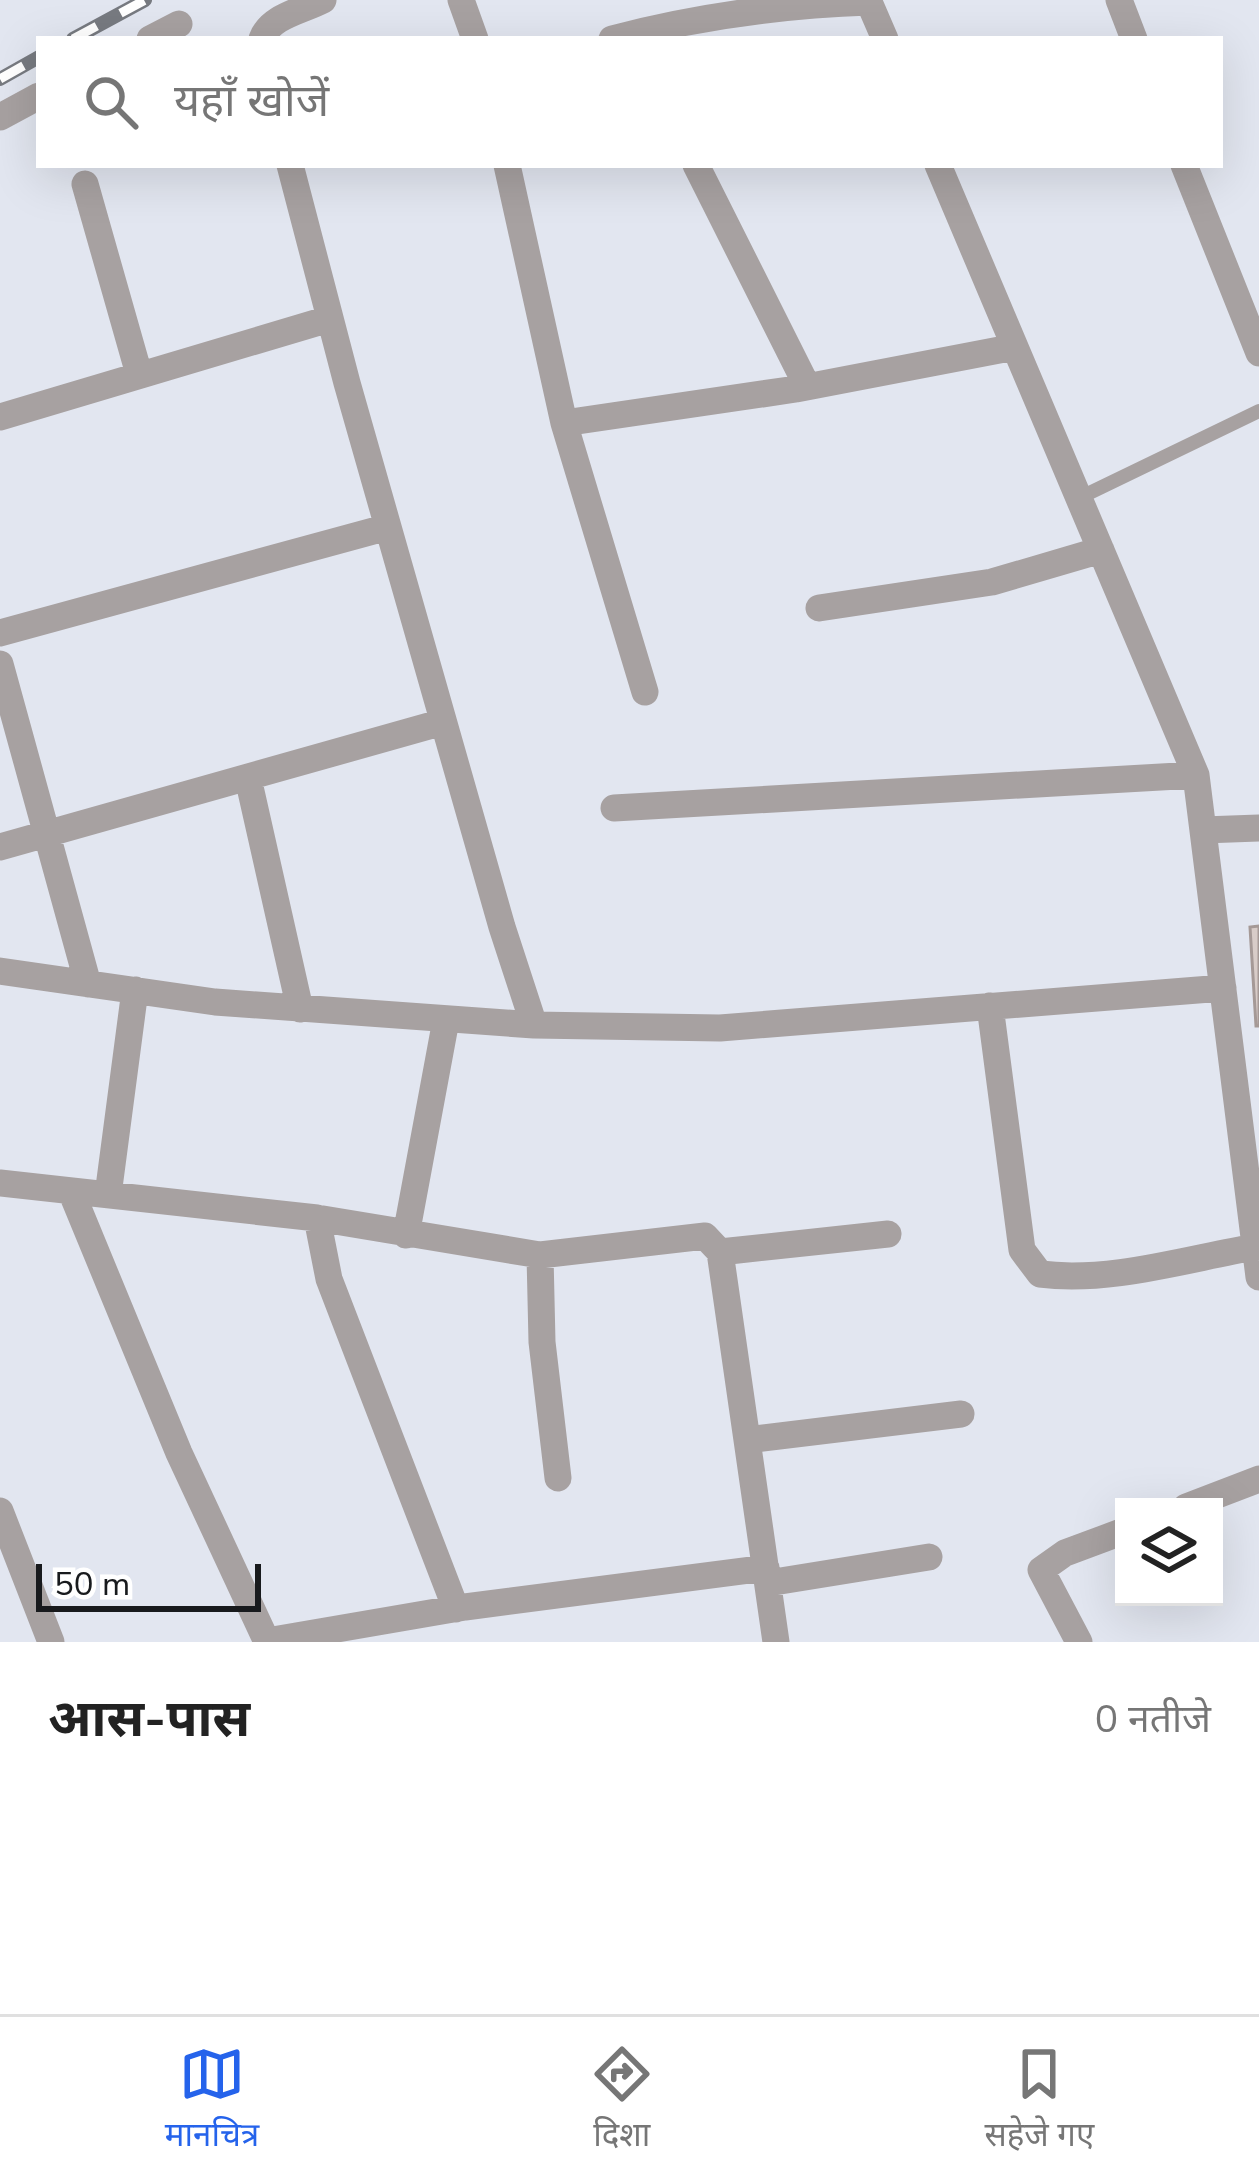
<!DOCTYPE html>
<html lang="hi">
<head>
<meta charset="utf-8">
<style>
  :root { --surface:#fff; --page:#f6f6f6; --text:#222; --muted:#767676; --line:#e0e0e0; --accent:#2563eb }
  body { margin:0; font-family:"Nunito Sans","Noto Sans Devanagari",sans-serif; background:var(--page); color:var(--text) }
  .controls { position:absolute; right:36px; bottom:36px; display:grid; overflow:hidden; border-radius:0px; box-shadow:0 12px 48px #0002 }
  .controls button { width:108px; height:108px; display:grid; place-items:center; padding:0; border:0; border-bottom:3px solid var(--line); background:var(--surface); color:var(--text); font:60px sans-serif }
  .scale { position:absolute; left:36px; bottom:30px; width:225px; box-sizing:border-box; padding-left:12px; border:6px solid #181a1d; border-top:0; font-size:33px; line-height:42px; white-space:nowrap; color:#181a1d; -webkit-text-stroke:9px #fff; paint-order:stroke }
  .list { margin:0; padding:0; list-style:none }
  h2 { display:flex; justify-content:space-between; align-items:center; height:156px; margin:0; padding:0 48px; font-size:51px }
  h2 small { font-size:39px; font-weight:400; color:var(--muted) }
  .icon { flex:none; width:66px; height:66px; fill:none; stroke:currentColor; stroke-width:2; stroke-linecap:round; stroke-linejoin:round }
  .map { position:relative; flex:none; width:1259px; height:1642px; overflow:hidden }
  .search { position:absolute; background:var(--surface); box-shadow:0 12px 48px #0002; left:36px; right:36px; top:36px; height:132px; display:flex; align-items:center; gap:30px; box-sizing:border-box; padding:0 42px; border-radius:0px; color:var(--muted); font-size:45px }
  .sheet { height:372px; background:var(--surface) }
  nav { display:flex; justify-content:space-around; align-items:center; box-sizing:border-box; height:168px; border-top:3px solid var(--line); background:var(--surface); font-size:33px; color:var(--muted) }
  nav a { display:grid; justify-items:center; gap:6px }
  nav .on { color:var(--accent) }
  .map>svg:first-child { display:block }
  .building { fill:#d8ccc8; stroke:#a59996; stroke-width:3 }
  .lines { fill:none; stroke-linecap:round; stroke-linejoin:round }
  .service { stroke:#a7a1a1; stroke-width:14 }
  .minor { stroke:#a7a1a1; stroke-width:27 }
  .rail-casing { stroke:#777a80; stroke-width:14 }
  .rail { stroke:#fff; stroke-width:9; stroke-dasharray:27; stroke-linecap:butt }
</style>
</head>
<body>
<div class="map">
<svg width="1259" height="1642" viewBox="0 0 1259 1642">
  <rect width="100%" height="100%" fill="#e2e6f0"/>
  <path class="building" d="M1259 926V1026H1256L1250 927Z"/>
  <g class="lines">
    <path class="service" d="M1079 498 1259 411"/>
    <path class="minor" d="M461 0 475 39
      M1119 0 1134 39
      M150 39 179 24
      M262 39C270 16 302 11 323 0
      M612 39C695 17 783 5 869 2L885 39
      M0 117 39 96
      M290 165 347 383 502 927 534 1025
      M507 165 564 423 796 389 1015 347
      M696 165 807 386
      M938 165 1196 775 1259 1277
      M1184 165 1259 353
      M85 184 139 374
      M0 417 329 319
      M564 423 645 692
      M819 608 992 582 1101 550
      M0 633 388 527
      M0 664 88 984
      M248 778 300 1009
      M614 808 1196 775
      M1203 830 1259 828
      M0 847 443 722
      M0 971 215 1002 534 1025 720 1028 1223 988
      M990 1006 1022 1250 1040 1274C1109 1283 1186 1259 1255 1247
      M0 1183 317 1218 540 1255 705 1236 720 1252 776 1642
      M71 1191 179 1453 267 1642
      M108 1195 135 990
      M317 1218 329 1279 456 1609
      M406 1235 446 1020
      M720 1252 888 1234
      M540 1255 542 1342 558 1478
      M747 1440 961 1414
      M1186 1507 1259 1479
      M0 1511 51 1642
      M768 1583 929 1557
      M267 1641 465 1607 766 1568
      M1079 1642 1041 1570 1065 1553 1124 1531"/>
    <defs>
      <path id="rail" d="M73 39 145 0
        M0 79 39 57"/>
    </defs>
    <use href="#rail" class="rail-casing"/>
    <use href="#rail" class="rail"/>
  </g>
</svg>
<div class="controls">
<button><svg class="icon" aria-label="layers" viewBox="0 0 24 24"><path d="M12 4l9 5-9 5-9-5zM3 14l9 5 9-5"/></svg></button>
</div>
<div class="scale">50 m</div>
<div class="search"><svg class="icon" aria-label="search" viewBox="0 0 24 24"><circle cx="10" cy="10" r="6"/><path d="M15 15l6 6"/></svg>यहाँ खोजें</div>
</div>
<section class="sheet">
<h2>आस-पास<small>0 नतीजे</small></h2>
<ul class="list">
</ul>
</section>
<nav>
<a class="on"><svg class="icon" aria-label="map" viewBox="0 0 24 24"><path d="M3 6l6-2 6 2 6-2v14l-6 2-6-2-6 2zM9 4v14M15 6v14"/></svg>मानचित्र</a>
<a><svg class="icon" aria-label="directions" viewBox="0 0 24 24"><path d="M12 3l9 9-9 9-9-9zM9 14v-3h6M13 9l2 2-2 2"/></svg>दिशा</a>
<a><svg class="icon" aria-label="saved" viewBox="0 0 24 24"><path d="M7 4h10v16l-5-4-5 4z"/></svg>सहेजे गए</a>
</nav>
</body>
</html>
